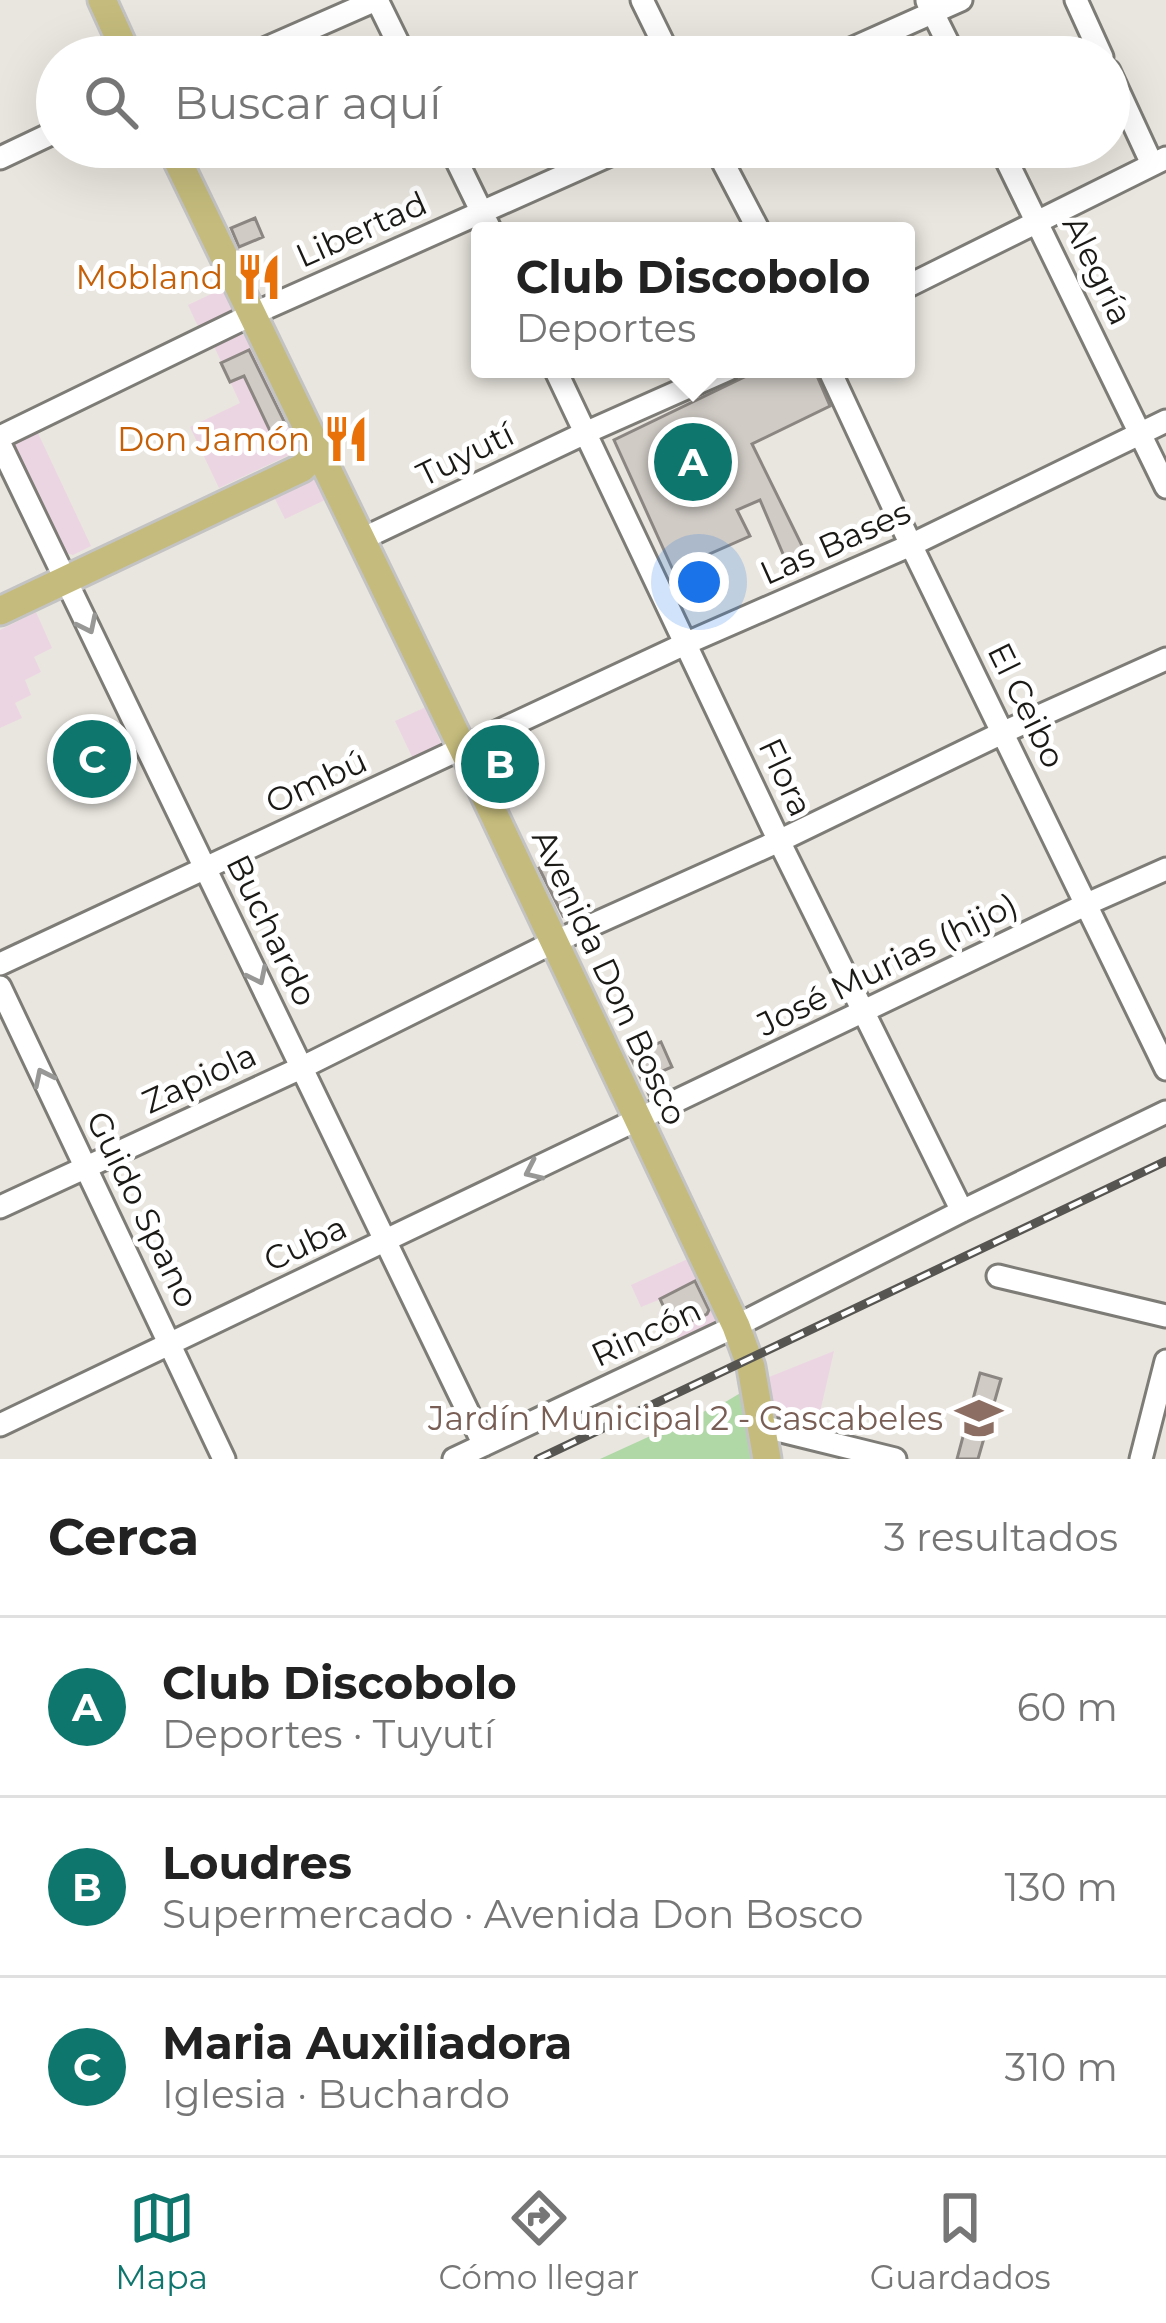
<!DOCTYPE html>
<html lang="es">
<head>
<meta charset="utf-8">
<style>
  :root { --surface:#fff; --page:#f2f2f2; --text:#222; --muted:#767676; --line:#e0e0e0; --accent:#0f766e }
  body { margin:0; font-family:Montserrat,sans-serif; background:var(--page); color:var(--text) }
  .you { position:absolute; left:699px; top:582px; width:42px; height:42px; margin:-30px; border:9px solid #fff; border-radius:50%; background:#1a73e8; box-shadow:0 0 0 18px #1a73e833 }
  .badge { display:grid; place-items:center; width:78px; height:78px; border-radius:50%; background:var(--accent); color:#fff; font-size:39px; font-weight:700 }
  .pin { position:absolute; translate:-50% -50%; border:6px solid #fff; box-shadow:0 3px 12px #0006 }
  .popup { position:absolute; left:471px; top:222px; width:444px; height:156px; box-sizing:border-box; display:grid; place-content:center; border-radius:12px; background:var(--surface); filter:drop-shadow(0 3px 9px #0005); font-size:39px; white-space:nowrap; color:var(--muted) }
  .popup b { font-size:45px; color:var(--text) }
  .popup::after { content:''; position:absolute; left:50%; top:100%; margin-left:-24px; border:24px solid transparent; border-top-color:var(--surface) }
  .list { margin:0; padding:0; list-style:none }
  h2 { display:flex; justify-content:space-between; align-items:center; height:156px; margin:0; padding:0 48px; font-size:51px }
  h2 small { font-size:39px; font-weight:400; color:var(--muted) }
  .list li { display:grid; grid-template-columns:78px 1fr auto; gap:36px; align-items:center; box-sizing:border-box; height:180px; padding:0 48px; border-top:3px solid var(--line) }
  .list b { display:block; font-size:45px; white-space:nowrap }
  .list p { margin:0; font-size:39px; white-space:nowrap; color:var(--muted) }
  .list em { font-size:39px; font-style:normal; color:var(--muted) }
  .icon { flex:none; width:66px; height:66px; fill:none; stroke:currentColor; stroke-width:2; stroke-linecap:round; stroke-linejoin:round }
  .map { position:relative; flex:none; width:1166px; height:1459px; overflow:hidden }
  .search { position:absolute; background:var(--surface); box-shadow:0 12px 48px #0002; left:36px; right:36px; top:36px; height:132px; display:flex; align-items:center; gap:30px; box-sizing:border-box; padding:0 42px; border-radius:66px; color:var(--muted); font-size:45px }
  .sheet { height:696px; background:var(--surface) }
  nav { display:flex; justify-content:space-around; align-items:center; box-sizing:border-box; height:168px; border-top:3px solid var(--line); background:var(--surface); font-size:33px; color:var(--muted) }
  nav a { display:grid; justify-items:center; gap:6px }
  nav .on { color:var(--accent) }
  .map>svg:first-child { display:block }
  .commercial { fill:#ecd5e2 }
  .green { fill:#b0d8a7 }
  .building { fill:#d0cbc5; stroke:#8b8681; stroke-width:3 }
  .lines { fill:none; stroke-linecap:round; stroke-linejoin:round }
  .minor-casing { stroke:#7e7c76; stroke-width:27 }
  .major-casing { stroke:#c4c3c3; stroke-width:33 }
  .minor { stroke:#fff; stroke-width:21 }
  .major { stroke:#c4bb7c; stroke-width:27 }
  .rail-casing { stroke:#575551; stroke-width:9 }
  .rail { stroke:#fff; stroke-width:4.5; stroke-dasharray:14; stroke-linecap:butt }
  .oneway { stroke:#989897 }
  .labels { text-anchor:middle; stroke-width:10; stroke-linejoin:round; paint-order:stroke }
  .street-label { font-size:33px; fill:#1b1a17; stroke:#fff }
  .food-label { font-size:33px; fill:#c56008; stroke:#fff; text-anchor:end }
  .education-label { font-size:33px; fill:#785e54; stroke:#fff; text-anchor:end }
</style>
</head>
<body>
<div class="map">
<svg width="1166" height="1459" viewBox="0 0 1166 1459">
  <rect width="100%" height="100%" fill="#e9e6df"/>
  <path class="commercial" d="M224 288 235 315 202 335 188 305Z
    M236 333 247 336 296 444 289 455 219 488 190 427 240 403 213 344Z
    M36 429 91 546 73 555 62 552 11 449 14 442Z
    M313 471 327 499 285 519 270 489Z
    M36 612 52 648 34 657 41 672 25 680 31 695 15 703 22 718 0 728V630Z
    M426 707 442 746 440 750 415 763 395 721Z
    M692 1257 719 1318 715 1327 680 1343 661 1299 641 1307 631 1285Z
    M834 1351 815 1434 775 1421 771 1414 764 1379Z"/>
  <path class="green" d="M742 1392 753 1459H600L727 1401Z"/>
  <path class="building" d="M255 218 263 237 239 247 231 228Z
    M249 350 286 425 271 433 244 376 230 382 221 363Z
    M761 369H814L830 406 752 444 812 566 792 575 760 500 737 510 750 536 673 570 614 440Z
    M115 733 123 751 85 768 77 751Z
    M550 862 576 910 563 916 539 868Z
    M661 1042 672 1067 660 1072 667 1089 650 1097 630 1056Z
    M695 1281 709 1310 707 1314 674 1329 660 1299Z
    M980 1373 1001 1379 978 1459H957Z"/>
  <g class="lines">
    <defs>
      <path id="minor" d="M377 0 405 57
        M642 0 670 57
        M1076 0 1102 57
        M927 1 955 57
        M246 57 376 0
        M833 57 961 0
        M1109 71 1152 164
        M450 147 491 231
        M715 147 759 231
        M1000 147 1166 487
        M0 158 57 131
        M906 287 1166 158
        M555 369 779 841 962 1211
        M829 369 911 545 1166 1069
        M0 437 253 314 628 147
        M0 444 484 1445
        M360 540 585 433 729 369
        M0 964 687 643 911 545 1166 421
        M0 987 224 1459
        M0 1207 303 1067 554 942 779 841 1004 732 1166 659
        M998 1276 1166 1316
        M0 1425 1087 904 1166 869
        M761 1426 895 1459
        M454 1459 736 1326 962 1211 1166 1112
        M1141 1459 1166 1361"/>
      <path id="major" d="M102 0 128 57
        M171 147 463 749 736 1326 751 1367 767 1459
        M0 611 302 468 318 452"/>
    </defs>
    <use href="#minor" class="minor-casing"/>
    <use href="#major" class="major-casing"/>
    <use href="#minor" class="minor"/>
    <use href="#major" class="major"/>
    <defs>
      <path id="rail" d="M538 1459 1166 1161"/>
    </defs>
    <use href="#rail" class="rail-casing"/>
    <use href="#rail" class="rail"/>
  </g>
  <defs><path id="oneway-chevron" d="M-2-3.5L2.5 0L-2 3.5" fill="none" stroke-width="1.6" stroke-linecap="round" stroke-linejoin="round" transform="scale(3)"/></defs>
  <g class="oneway">
    <use href="#oneway-chevron" transform="translate(88 625) rotate(64)"/>
    <use href="#oneway-chevron" transform="translate(258 976) rotate(64)"/>
    <use href="#oneway-chevron" transform="translate(43 1077) rotate(-116)"/>
    <use href="#oneway-chevron" transform="translate(533 1171) rotate(155)"/>
  </g>
  <defs>
    <symbol id="restaurant-bare" viewBox="-9 -9 18 18"><path d="M-5-6h1v4h1v-4h1v4h1v-4h1v5L-1.5 .5V6h-2V.5L-5-1ZM5-6V6H3V1.5H1.5Q1.5-4 5-6Z" fill="#e8710a" stroke="#fff" stroke-width="2.5" paint-order="stroke"/></symbol>
    <symbol id="school-bare" viewBox="-9 -9 18 18"><path d="M0-5L7-2L0 1L-7-2ZM-4 1L0 2.5L4 1V4Q0 6-4 4Z" fill="#8d6e63" stroke="#fff" stroke-width="2.5" paint-order="stroke"/></symbol>
  </defs>
  <g fill-rule="evenodd">
    <use href="#restaurant-bare" x="226" y="244" width="66" height="66"/>
    <use href="#restaurant-bare" x="313" y="406" width="66" height="66"/>
    <use href="#school-bare" x="946" y="1385" width="66" height="66"/>
  </g>
  <g class="labels">
    <g class="street-label">
      <text transform="translate(361 229) rotate(-24)" y="12">Libertad</text>
      <text transform="translate(1098 270) rotate(64)" y="12">Alegría</text>
      <text transform="translate(465 454) rotate(-26)" y="12">Tuyutí</text>
      <text transform="translate(835 542) rotate(-24)" y="12">Las Bases</text>
      <text transform="translate(1027 705) rotate(64)" y="12">El Ceibo</text>
      <text transform="translate(786 777) rotate(65)" y="12">Flora</text>
      <text transform="translate(316 781) rotate(-25)" y="12">Ombú</text>
      <text transform="translate(272 930) rotate(64)" y="12">Buchardo</text>
      <text transform="translate(887 964) rotate(-26)" y="12">José Murias (hijo)</text>
      <text transform="translate(610 977) rotate(65)" y="12">Avenida Don Bosco</text>
      <text transform="translate(199 1078) rotate(-25)" y="12">Zapiola</text>
      <text transform="translate(143 1209) rotate(64)" y="12">Guido Spano</text>
      <text transform="translate(305 1243) rotate(-25)" y="12">Cuba</text>
      <text transform="translate(646 1332) rotate(-25)" y="12">Rincón</text>
    </g>
    <g class="food-label">
      <text x="223" y="289">Mobland</text>
      <text x="310" y="451">Don Jamón</text>
    </g>
    <g class="education-label">
      <text x="943" y="1430">Jardín Municipal 2 - Cascabeles</text>
    </g>
  </g>
</svg>
<div class="you"></div>
<div class="pin badge" style="left:693px;top:462px">A</div>
<div class="popup"><b>Club Discobolo</b>Deportes</div>
<div class="pin badge" style="left:500px;top:764px">B</div>
<div class="pin badge" style="left:92px;top:759px">C</div>
<div class="search"><svg class="icon" aria-label="search" viewBox="0 0 24 24"><circle cx="10" cy="10" r="6"/><path d="M15 15l6 6"/></svg>Buscar aquí</div>
</div>
<section class="sheet">
<h2>Cerca<small>3 resultados</small></h2>
<ul class="list">
<li><span class="badge">A</span><div><b>Club Discobolo</b><p>Deportes · Tuyutí</p></div><em>60 m</em></li>
<li><span class="badge">B</span><div><b>Loudres</b><p>Supermercado · Avenida Don Bosco</p></div><em>130 m</em></li>
<li><span class="badge">C</span><div><b>Maria Auxiliadora</b><p>Iglesia · Buchardo</p></div><em>310 m</em></li>
</ul>
</section>
<nav>
<a class="on"><svg class="icon" aria-label="map" viewBox="0 0 24 24"><path d="M3 6l6-2 6 2 6-2v14l-6 2-6-2-6 2zM9 4v14M15 6v14"/></svg>Mapa</a>
<a><svg class="icon" aria-label="directions" viewBox="0 0 24 24"><path d="M12 3l9 9-9 9-9-9zM9 14v-3h6M13 9l2 2-2 2"/></svg>Cómo llegar</a>
<a><svg class="icon" aria-label="saved" viewBox="0 0 24 24"><path d="M7 4h10v16l-5-4-5 4z"/></svg>Guardados</a>
</nav>
</body>
</html>
